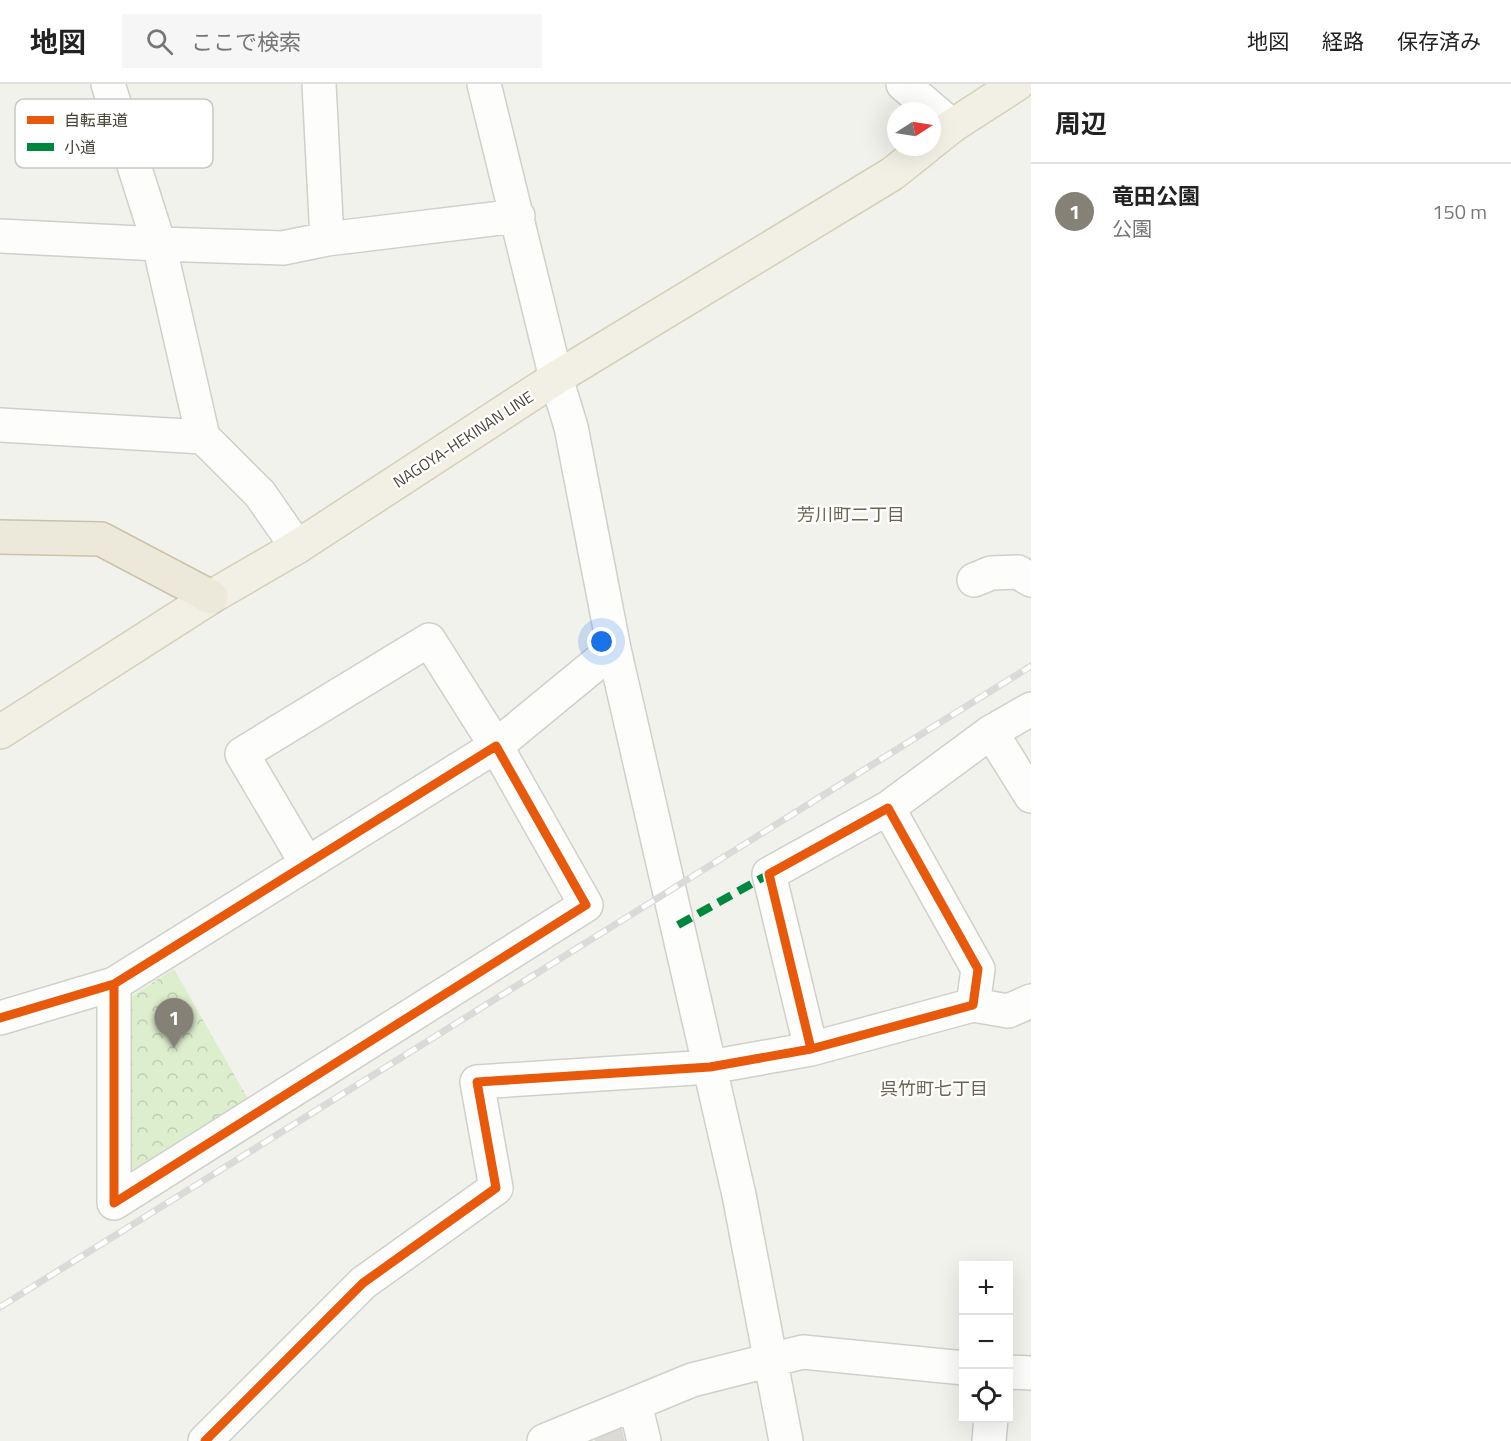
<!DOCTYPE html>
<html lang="ja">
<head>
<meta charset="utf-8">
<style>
  :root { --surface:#fff; --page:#f6f6f6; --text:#222; --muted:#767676; --line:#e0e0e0; --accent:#858177 }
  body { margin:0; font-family:"Titillium Web","Noto Sans JP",sans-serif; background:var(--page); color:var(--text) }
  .controls { position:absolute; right:18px; bottom:18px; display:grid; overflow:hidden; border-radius:0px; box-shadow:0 6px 24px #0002 }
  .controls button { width:54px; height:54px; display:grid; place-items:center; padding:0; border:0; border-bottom:2px solid var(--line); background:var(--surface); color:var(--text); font:30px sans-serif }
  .compass { position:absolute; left:887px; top:18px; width:54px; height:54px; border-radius:50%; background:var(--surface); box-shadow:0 6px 24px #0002; rotate:78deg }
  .you { position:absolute; left:602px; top:558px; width:21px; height:21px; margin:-15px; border:4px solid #fff; border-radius:50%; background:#1a73e8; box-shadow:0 0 0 9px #1a73e833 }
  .badge { display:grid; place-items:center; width:39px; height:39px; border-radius:50%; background:var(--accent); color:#fff; font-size:20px; font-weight:700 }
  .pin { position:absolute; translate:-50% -50px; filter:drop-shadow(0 2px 3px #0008) }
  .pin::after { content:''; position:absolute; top:32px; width:21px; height:18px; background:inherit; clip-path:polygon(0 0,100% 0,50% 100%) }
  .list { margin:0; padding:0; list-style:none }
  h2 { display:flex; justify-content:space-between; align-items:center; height:78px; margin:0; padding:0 24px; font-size:26px }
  h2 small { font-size:20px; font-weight:400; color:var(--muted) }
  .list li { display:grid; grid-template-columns:39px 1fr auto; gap:18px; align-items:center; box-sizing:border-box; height:96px; padding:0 24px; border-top:2px solid var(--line) }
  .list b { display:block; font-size:22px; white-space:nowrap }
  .list p { margin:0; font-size:20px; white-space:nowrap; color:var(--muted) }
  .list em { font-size:20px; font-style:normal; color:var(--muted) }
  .icon { flex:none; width:33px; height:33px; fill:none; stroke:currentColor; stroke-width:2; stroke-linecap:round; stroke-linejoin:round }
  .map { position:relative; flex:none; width:1031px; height:1357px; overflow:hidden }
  header { display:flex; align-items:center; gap:36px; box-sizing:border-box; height:84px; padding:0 30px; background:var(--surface); border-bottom:2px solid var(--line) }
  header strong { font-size:28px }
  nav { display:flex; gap:33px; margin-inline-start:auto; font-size:21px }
  .search { width:420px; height:54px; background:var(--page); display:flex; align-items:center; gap:15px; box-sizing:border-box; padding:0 21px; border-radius:0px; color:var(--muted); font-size:22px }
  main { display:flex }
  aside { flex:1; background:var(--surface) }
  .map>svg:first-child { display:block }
  .park { fill:url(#park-crowns) }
  .building { fill:#dcdbd5; stroke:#dbd9d3; stroke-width:1.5 }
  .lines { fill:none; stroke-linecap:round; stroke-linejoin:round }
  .minor-casing { stroke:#d0cfca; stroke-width:36 }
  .major-casing { stroke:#d5d0ba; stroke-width:36 }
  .highway-casing { stroke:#cbc2a7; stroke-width:36 }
  .minor { stroke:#fdfdfc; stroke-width:33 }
  .major { stroke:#f2efe4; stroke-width:33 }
  .highway { stroke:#ede9da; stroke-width:33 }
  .rail-casing { stroke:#dadad9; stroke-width:7 }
  .rail { stroke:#fff; stroke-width:4.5; stroke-dasharray:14; stroke-linecap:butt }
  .quiet { stroke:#00873e; stroke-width:8; stroke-dasharray:15 8; stroke-linecap:butt }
  .cycleway-casing { stroke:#fff; stroke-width:13 }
  .cycleway { stroke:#e8590c; stroke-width:9 }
  .labels { text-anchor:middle; stroke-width:4.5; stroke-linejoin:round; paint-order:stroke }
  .street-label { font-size:16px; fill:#4a4438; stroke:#fff }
  .neighbourhood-label { font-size:18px; fill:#6d634e; stroke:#fff }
  .key { fill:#fff; stroke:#c9c7c3; stroke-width:1.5 }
  .key-label { font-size:16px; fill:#4a4438 }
</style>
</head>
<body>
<header>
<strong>地図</strong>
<div class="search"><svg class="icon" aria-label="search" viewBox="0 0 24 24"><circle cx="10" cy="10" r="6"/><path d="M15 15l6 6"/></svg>ここで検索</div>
<nav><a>地図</a><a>経路</a><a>保存済み</a></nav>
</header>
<main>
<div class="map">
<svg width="1031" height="1357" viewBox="0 0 1031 1357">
  <defs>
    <pattern id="park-crowns" width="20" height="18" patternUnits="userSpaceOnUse" patternTransform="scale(1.5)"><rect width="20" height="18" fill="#ddeecd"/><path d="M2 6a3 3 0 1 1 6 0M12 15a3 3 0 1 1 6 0" fill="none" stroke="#bfcdb1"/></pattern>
  </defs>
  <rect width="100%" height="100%" fill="#f2f2ed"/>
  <path class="park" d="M174 885 248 1015 129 1095V914Z"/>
  <path class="building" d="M619 1336 624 1357H596L592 1343Z"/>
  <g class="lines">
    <defs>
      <path id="minor" d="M108 0 159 160 203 353 260 410 297 463
        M319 0 327 155
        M484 0 556 294 571 343 614 565 739 1111 786 1357
        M903 0 952 42
        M0 152 159 160 283 164 327 155 518 132
        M0 341 203 353
        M974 496 991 489 1018 488 1031 496
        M991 648 1031 712
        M888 724 991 648 1031 625
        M307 780 242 670 429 556 496 662 614 565
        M973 921 1008 927 1031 917
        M0 934 114 900 496 662 586 821 114 1119V900
        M1008 1288 1031 1289
        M635 1320 644 1357
        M205 1357 363 1199 496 1104 477 998 710 983 811 965 973 921 978 885 888 724 769 790 811 965
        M544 1357 692 1296 803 1268 964 1284
        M989 1357 991 1334"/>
      <path id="major" d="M932 58 952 42 1017 0
        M0 648 211 513 297 463 556 294 892 90 926 63"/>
      <path id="highway" d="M0 453 101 455 211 513"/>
    </defs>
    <use href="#minor" class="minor-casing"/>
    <use href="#major" class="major-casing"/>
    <use href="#highway" class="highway-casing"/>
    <use href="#minor" class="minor"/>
    <use href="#major" class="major"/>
    <use href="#highway" class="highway"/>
    <defs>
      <path id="rail" d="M0 1223 1031 582"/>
    </defs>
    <use href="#rail" class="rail-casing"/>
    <use href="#rail" class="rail"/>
    <path class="quiet" d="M678 841 769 790"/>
    <defs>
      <path id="cycleway" d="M0 934 114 900 496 662 586 821 114 1119V900
        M205 1357 363 1199 496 1104 477 998 710 983 811 965 973 921 978 885 888 724 769 790 811 965"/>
    </defs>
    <use href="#cycleway" class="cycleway-casing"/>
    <use href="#cycleway" class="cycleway"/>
  </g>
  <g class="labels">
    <g class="street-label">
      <text transform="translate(463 355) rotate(-33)" y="6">NAGOYA-HEKINAN LINE</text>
    </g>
    <g class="neighbourhood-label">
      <text x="851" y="437">芳川町二丁目</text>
      <text x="934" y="1011">呉竹町七丁目</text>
    </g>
  </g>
  <rect x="15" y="15" width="198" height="69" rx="9" class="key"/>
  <rect x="27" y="32" width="27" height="8" fill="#e8590c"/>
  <rect x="27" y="59" width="27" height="8" fill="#00873e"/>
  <g class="key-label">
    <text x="64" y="42">自転車道</text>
    <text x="64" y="69">小道</text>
  </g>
</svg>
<div class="controls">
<button>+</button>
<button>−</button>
<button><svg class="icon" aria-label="locate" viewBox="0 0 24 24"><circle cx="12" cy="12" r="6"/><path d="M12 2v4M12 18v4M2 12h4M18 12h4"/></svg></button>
</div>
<svg class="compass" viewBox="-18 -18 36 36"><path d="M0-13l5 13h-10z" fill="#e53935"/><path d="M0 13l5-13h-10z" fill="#767676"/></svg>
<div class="you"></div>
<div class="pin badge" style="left:174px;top:964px">1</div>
</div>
<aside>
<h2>周辺<small></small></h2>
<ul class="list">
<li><span class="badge">1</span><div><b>竜田公園</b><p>公園</p></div><em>150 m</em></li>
</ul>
</aside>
</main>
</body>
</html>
